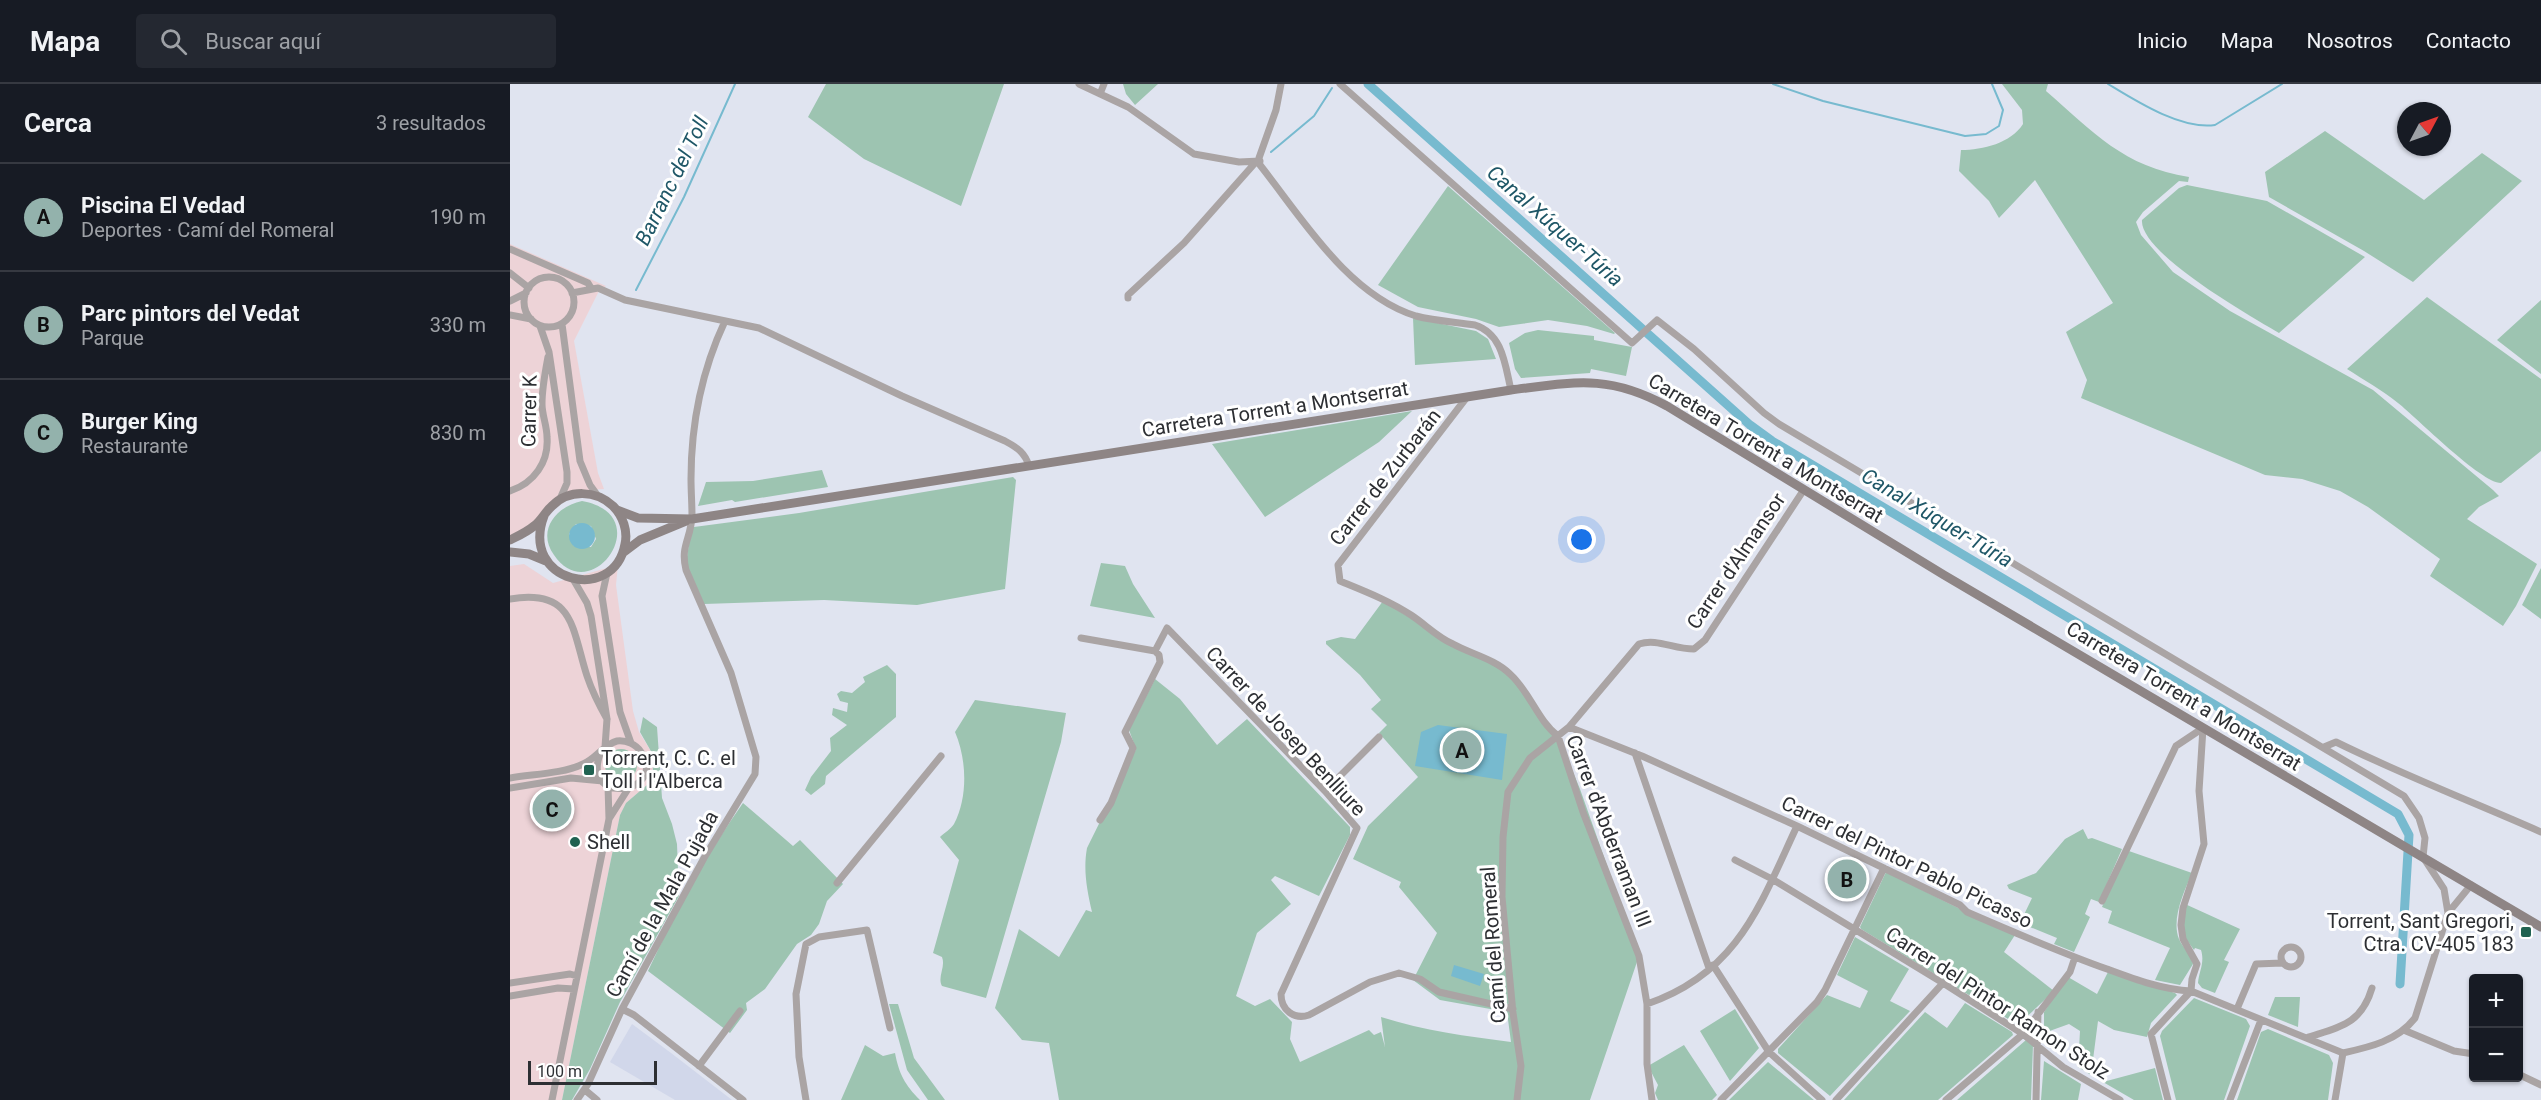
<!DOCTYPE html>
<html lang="es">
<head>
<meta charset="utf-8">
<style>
  :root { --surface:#171b24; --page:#242831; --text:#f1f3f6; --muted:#9ea1a6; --line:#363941; --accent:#93b2ac }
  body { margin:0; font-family:Roboto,sans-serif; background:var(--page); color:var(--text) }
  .controls { position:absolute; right:18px; bottom:18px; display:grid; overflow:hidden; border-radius:6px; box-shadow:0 2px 4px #0004 }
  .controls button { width:54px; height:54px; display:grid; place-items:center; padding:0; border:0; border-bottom:2px solid var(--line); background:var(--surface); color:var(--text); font:30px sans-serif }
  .compass { position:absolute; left:1887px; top:18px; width:54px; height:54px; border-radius:50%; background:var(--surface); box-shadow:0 2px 4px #0004; rotate:49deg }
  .scale { position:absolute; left:18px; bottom:15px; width:129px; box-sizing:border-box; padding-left:6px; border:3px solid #2d2f33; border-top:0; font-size:16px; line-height:21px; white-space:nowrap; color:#2d2f33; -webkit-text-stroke:4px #fff; paint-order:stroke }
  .you { position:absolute; left:1072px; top:456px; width:21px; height:21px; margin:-15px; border:4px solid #fff; border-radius:50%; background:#1a73e8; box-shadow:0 0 0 9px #1a73e833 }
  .badge { display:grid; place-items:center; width:39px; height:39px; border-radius:50%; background:var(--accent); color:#111; font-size:20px; font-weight:700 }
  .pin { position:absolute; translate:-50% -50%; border:3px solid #fff; box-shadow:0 2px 6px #0006 }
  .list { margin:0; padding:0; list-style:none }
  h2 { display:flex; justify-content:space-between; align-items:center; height:78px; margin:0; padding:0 24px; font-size:26px }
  h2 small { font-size:20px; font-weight:400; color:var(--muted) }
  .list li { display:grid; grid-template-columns:39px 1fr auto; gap:18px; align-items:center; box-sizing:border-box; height:108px; padding:0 24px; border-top:2px solid var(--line) }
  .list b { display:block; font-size:22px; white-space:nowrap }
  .list p { margin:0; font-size:20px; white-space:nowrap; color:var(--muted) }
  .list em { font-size:20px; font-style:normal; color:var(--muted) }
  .icon { flex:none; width:33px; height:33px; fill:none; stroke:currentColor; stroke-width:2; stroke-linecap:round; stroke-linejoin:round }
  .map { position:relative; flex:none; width:2031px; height:1016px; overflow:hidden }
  header { display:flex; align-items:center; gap:36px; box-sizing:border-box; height:84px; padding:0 30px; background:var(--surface); border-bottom:2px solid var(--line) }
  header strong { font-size:28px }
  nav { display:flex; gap:33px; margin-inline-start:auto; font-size:21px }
  .search { width:420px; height:54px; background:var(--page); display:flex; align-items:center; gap:15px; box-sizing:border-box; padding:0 21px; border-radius:6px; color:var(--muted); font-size:22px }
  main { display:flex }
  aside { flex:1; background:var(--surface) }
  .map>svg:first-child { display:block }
  .commercial { fill:#edd3d7 }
  .built { fill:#d1d7ea }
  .green { fill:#9dc4b1; fill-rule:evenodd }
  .water { fill:#77bacf }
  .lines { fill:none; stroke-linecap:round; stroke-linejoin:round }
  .stream { stroke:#77bacf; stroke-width:2 }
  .canal { stroke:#77bacf; stroke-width:9 }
  .street { stroke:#aaa4a4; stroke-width:7 }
  .secondary { stroke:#8e8585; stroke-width:9 }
  .poi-dot { fill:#206251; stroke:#fff; stroke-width:2 }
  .labels { text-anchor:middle; stroke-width:6; stroke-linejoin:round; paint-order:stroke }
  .street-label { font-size:20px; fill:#2d2f33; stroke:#fff }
  .poi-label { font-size:20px; fill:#2d2f33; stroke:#fff; text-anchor:start }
  .water-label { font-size:21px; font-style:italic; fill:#1f5767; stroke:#fff }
</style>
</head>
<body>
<header>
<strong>Mapa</strong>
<div class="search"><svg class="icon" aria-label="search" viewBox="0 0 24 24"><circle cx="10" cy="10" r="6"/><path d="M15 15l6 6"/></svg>Buscar aquí</div>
<nav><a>Inicio</a><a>Mapa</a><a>Nosotros</a><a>Contacto</a></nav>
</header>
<main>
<aside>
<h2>Cerca<small>3 resultados</small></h2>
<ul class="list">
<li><span class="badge">A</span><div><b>Piscina El Vedad</b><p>Deportes · Camí del Romeral</p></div><em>190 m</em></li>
<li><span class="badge">B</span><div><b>Parc pintors del Vedat</b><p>Parque</p></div><em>330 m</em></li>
<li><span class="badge">C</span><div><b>Burger King</b><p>Restaurante</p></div><em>830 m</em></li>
</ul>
</aside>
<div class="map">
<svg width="2031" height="1016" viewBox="0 0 2031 1016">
  <rect width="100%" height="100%" fill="#e0e4f0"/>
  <path class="commercial" d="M0 160 96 202 89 207 64 257 88 389 94 405 65 407 13 447 0 452Z
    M14 480 43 499 108 481 106 501 123 627 129 648 142 669 144 681 137 701 116 719 110 731 52 1016H0V482Z"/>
  <path class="built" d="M122 940 161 969 222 1016H165L100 978Z"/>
  <path class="green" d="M316 0H494L451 122 354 75 298 33Z
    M613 0H648L625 21 616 10Z
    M1492 0H1538L1536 7C1583 48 1614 83 1679 93L1678 98 1669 97 1633 128 1626 138 1631 151 1663 188 1720 227 1863 306 1983 406 1989 412 1969 423 1957 435 2027 480 2006 522 1993 542 1920 492 1930 475 1858 423 1830 407 1792 395 1755 391 1571 314 1577 296 1556 248 1603 219 1525 96 1489 134 1479 117 1449 87 1451 66C1473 66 1501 59 1513 40L1512 26Z
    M1815 47 1914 116 1972 69 2012 97 1903 198 1854 167 1759 113 1755 88Z
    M1677 101 1757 117 1855 173 1769 249C1742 233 1629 169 1632 136L1669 104Z
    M938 102 1105 249 1104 250 1077 242 1038 236 989 243 966 235 908 223 868 201Z
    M1917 213 2031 295V367L1991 399C1971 399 1907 334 1888 319 1872 306 1854 296 1837 285Z
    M2031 216V290L1987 256Z
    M903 234 966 247 978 255 986 275 905 281Z
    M1028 246 1084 252V256L1122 263 1116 292 1081 285 1080 289 1011 294 1005 285 999 259 1015 249Z
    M902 327 869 358 755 433 702 360Z
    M312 386 318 403 225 418 222 416 188 422 196 398 243 397Z
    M503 393 506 396 495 505 407 521 314 516 194 520 176 479 181 447 184 443 289 429Z
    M72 417C149 431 81 526 44 471 26 446 47 422 72 417ZM66 440 81 442 86 455 81 463 64 462 59 450Z
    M591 479 615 482 623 500 645 534 580 522Z
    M2031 484V535L2012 521Z
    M873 517 942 560 999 588 1048 652 1070 705 1129 872 1080 1016H549L539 959 512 956 485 924 509 845 549 873 576 826 582 828C577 806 573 786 577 764L626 665 619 646 645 595 670 615 707 661 737 635 840 743V751L809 812 765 792 761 796 781 820 747 849 726 912 745 922 760 915 782 938 780 955 790 978 859 946 864 951 871 948 875 963 871 933C915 947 956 952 1001 958L997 928 930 916 903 896 927 849 889 803 891 798 843 775 858 742 908 693 869 649 877 641 861 625 871 616 850 591 816 560V557L831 553 845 555Z
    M377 581 386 590V633L316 692 315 700 301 711 295 706 301 693 321 667 320 654 337 641 322 631 323 624 337 628 338 619 330 617 327 610 331 607 342 609 355 598 353 593Z
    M465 616 556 629 551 658 476 914 432 902C427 893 436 883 432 873L423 869 449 776 430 753C434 749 441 745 444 740 458 713 457 676 445 648Z
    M133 633 147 643 152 714 162 740 167 760 169 812 110 918 80 985 62 1016H52L110 731 116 719 137 701 143 687 142 669 130 648Z
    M95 681a16 16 0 1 1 32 0a16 16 0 1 1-32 0Z
    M233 719 283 762 290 756 333 800 317 817 309 840 301 851 287 860 255 905 236 919 237 926 220 949 138 887C165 829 196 771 233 719Z
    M1573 745 1578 755 1582 754 1612 765 1589 818 1581 815 1575 830 1580 833 1564 868 1544 860 1547 854 1510 839 1522 814 1499 805 1497 801 1526 789 1555 755Z
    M1616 766 1682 789C1674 808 1661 835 1669 855 1673 865 1682 869 1683 880L1670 901 1645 896 1660 864 1598 839 1602 827 1592 823Z
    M1376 788C1420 809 1460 831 1505 851L1494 868 1544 907 1508 941 1351 845 1350 843Z
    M1675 820 1730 845 1714 876 1719 878 1705 909 1692 904 1688 899C1689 887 1695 879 1691 866L1685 864 1684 866 1673 851Z
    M1345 853 1399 885 1380 917 1400 927 1320 1012 1268 969V965L1317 911 1350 924 1358 907 1327 891Z
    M1598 888 1665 909 1667 911 1641 939 1637 953 1604 946 1588 937 1581 991 1568 983 1570 947 1559 940 1534 949V928L1558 893 1587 910Z
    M1765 913H1790L1788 943 1758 931Z
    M1684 914 1736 935 1740 942 1714 1016H1666L1650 952 1652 947Z
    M1455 919 1502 948 1503 951 1428 1016H1334L1415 928 1437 944Z
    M379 920H388L404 974 435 1016H418L397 986Z
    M1225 925 1249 964 1220 997 1190 947Z
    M1758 945 1819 971 1823 979 1818 1016H1727L1751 948Z
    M1516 956 1523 961 1521 1016H1447Z
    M355 961 373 972 385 969C389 990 395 1001 410 1016H331Z
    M1174 961 1207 1011 1202 1016H1148L1145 1009 1148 1001 1138 982Z
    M1534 977 1571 1000 1568 1016H1531Z
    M1258 978 1304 1016H1219Z
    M1645 984 1653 1016H1624L1593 998Z"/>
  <path class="water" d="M59 452a13 13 0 1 1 26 0a13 13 0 1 1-26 0Z
    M928 641 997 650 992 696 905 682 911 648Z
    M944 881 974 890 970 902 941 892Z"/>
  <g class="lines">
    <path class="stream" d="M1263 0 1313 17 1455 52 1476 50 1489 42 1493 26 1482 0
      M1598 0C1626 17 1671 46 1705 41L1772 0
      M761 68 804 32 822 4
      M126 206 174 113 225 0"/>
    <path class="canal" d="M858 0 1240 341 1262 357 1888 730 1899 751 1890 900"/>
    <path class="street" d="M569 0 618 23 684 70 729 78 750 77
      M771 0 766 26 749 74 750 81C792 134 838 211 906 232 925 237 945 238 965 241 993 250 995 281 1001 306
      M830 0 1122 259 1147 236 1184 265 1254 329 1269 340 1894 712 1909 734 1915 754 1913 773 1934 805 1938 829
      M590 10 594 0
      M0 165 78 199 81 204
      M0 189 19 204
      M14 218a25 25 0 1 1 50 0a25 25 0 1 1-50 0Z
      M62 209 88 204 115 216 249 244 392 312 495 357C508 364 515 369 519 382
      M618 214V211L674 159 745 79
      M0 217 16 209
      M0 231 21 235
      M52 240 70 377 80 401 88 412
      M30 242 39 268 57 388V399L50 415
      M957 313 828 481 830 497C854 507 878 516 901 531 915 540 927 553 943 560 961 570 985 575 1000 590 1020 608 1028 637 1048 652L1073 728 1129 872 1137 920V980L1142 1016
      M0 407C24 399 39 378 37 353 37 342 32 331 32 320 32 304 35 289 38 273
      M97 489 92 512 110 628 121 659
      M63 495 77 519 81 532 97 635 95 663
      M0 515C65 504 62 546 77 592 82 607 89 621 97 635
      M571 554 645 567 657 544 815 707 847 744 771 910C771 926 784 936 799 931L860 898 889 889 910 895 929 908 1003 925
      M1059 643 1132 672 1287 742 1450 821 1457 828C1503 848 1549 868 1597 885 1624 895 1653 906 1681 907L1833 969
      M1814 663 1826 658C1893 691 1963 718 2031 748
      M1125 669 1199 884
      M0 694C23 690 52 690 73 680 86 675 94 660 107 657 116 656 126 660 131 668 159 709 71 723 90 670
      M0 704 61 694 93 697
      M815 707 869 653
      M99 735 118 705
      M590 736 601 719 623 664 615 648 650 578 649 571 645 567
      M1225 776 1262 795 1433 899 1513 950 1553 983 1610 1016
      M327 799 431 672
      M1592 817 1666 662 1693 644
      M1771 873a10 10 0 1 1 20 0a10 10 0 1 1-20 0Z
      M1203 881 1259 968 1312 1016
      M0 899 60 890 67 892
      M1681 907 1682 895 1687 880 1673 855 1671 841 1673 824 1694 760 1689 707 1693 644
      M0 912 48 904 64 905
      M1137 920C1228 889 1250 821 1287 742
      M112 925 124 931 233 1016
      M1727 925 1746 880 1772 879
      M1896 947 1944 967 1964 970
      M1796 954C1829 943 1851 941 1862 904
      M1833 969C1860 963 1887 957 1905 934L1938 829 1961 801
      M189 982 230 927
      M2008 990 2031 1001
      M75 1006 87 1016
      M42 1016 99 735 98 702
      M67 1016 78 1000 112 925 194 774 245 690 246 673 221 589 176 486C170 462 181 455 182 432 182 420 181 407 181 395 181 340 192 286 215 237
      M296 1016 289 973 286 910 296 860 309 853 357 846 380 944
      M1007 1016 1011 982 1003 929 992 813 993 753 998 708 1020 674 1059 643 1129 560C1147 554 1163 565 1184 565L1195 556 1293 407
      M1211 1016 1307 918 1315 906 1374 784
      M1326 1016 1433 899
      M1436 1016 1513 950 1560 888 1565 873
      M1526 1016 1528 928
      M1658 1016 1641 950 1681 907
      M1720 1016 1751 936
      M1825 1016 1833 969"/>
    <path class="secondary" d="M107 426 128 434 182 435 1001 306C1065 298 1098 290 1157 322L1434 491 2031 843
      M0 456C8 452 17 448 24 442 31 437 35 428 42 422 59 405 86 406 103 422 113 432 118 447 115 460 104 521 9 498 34 432
      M0 468 19 470 36 477
      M114 468 130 456 176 437"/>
  </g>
  <g class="poi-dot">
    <rect x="73" y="680" width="12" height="12" rx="3"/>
    <circle cx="65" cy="758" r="6"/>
    <rect x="2010" y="842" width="12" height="12" rx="3"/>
  </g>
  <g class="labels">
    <g class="street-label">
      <text transform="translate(765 325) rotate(-9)" y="7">Carretera Torrent a Montserrat</text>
      <text transform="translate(19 327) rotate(-89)" y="7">Carrer K</text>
      <text transform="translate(1256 364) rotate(31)" y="7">Carretera Torrent a Montserrat</text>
      <text transform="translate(875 393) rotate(-52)" y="7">Carrer de Zurbarán</text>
      <text transform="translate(1226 477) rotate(-56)" y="7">Carrer d'Almansor</text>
      <text transform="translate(1674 612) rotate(31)" y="7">Carretera Torrent a Montserrat</text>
      <text transform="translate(776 647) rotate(47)" y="7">Carrer de Josep Benlliure</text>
      <text transform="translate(1099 747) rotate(69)" y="7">Carrer d'Abderraman III</text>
      <text transform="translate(1397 778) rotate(26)" y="7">Carrer del Pintor Pablo Picasso</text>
      <text transform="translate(152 820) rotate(-61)" y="7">Camí de la Mala Pujada</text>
      <text transform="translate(983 861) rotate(-94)" y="7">Camí del Romeral</text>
      <text transform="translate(1488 919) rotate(33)" y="7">Carrer del Pintor Ramon Stolz</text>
    </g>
    <g class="poi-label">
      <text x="91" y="681">Torrent, C. C. el<tspan x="91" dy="23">Toll i l'Alberca</tspan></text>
      <text x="77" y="765">Shell</text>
      <text x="2004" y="844" text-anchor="end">Torrent, Sant Gregori,<tspan x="2004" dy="23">Ctra. CV-405 183</tspan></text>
    </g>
    <g class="water-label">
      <text transform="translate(162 97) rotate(-64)" y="7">Barranc del Toll</text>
      <text transform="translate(1045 142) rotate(41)" y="7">Canal Xúquer-Túria</text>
      <text transform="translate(1427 434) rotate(31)" y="7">Canal Xúquer-Túria</text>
    </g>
  </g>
</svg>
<div class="controls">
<button>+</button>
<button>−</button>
</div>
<svg class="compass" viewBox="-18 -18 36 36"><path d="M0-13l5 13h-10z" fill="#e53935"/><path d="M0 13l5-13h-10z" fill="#9ea1a6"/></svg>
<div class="scale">100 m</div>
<div class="you"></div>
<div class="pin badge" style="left:952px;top:666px">A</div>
<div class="pin badge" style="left:1337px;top:795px">B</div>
<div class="pin badge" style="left:42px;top:725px">C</div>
</div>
</main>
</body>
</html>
